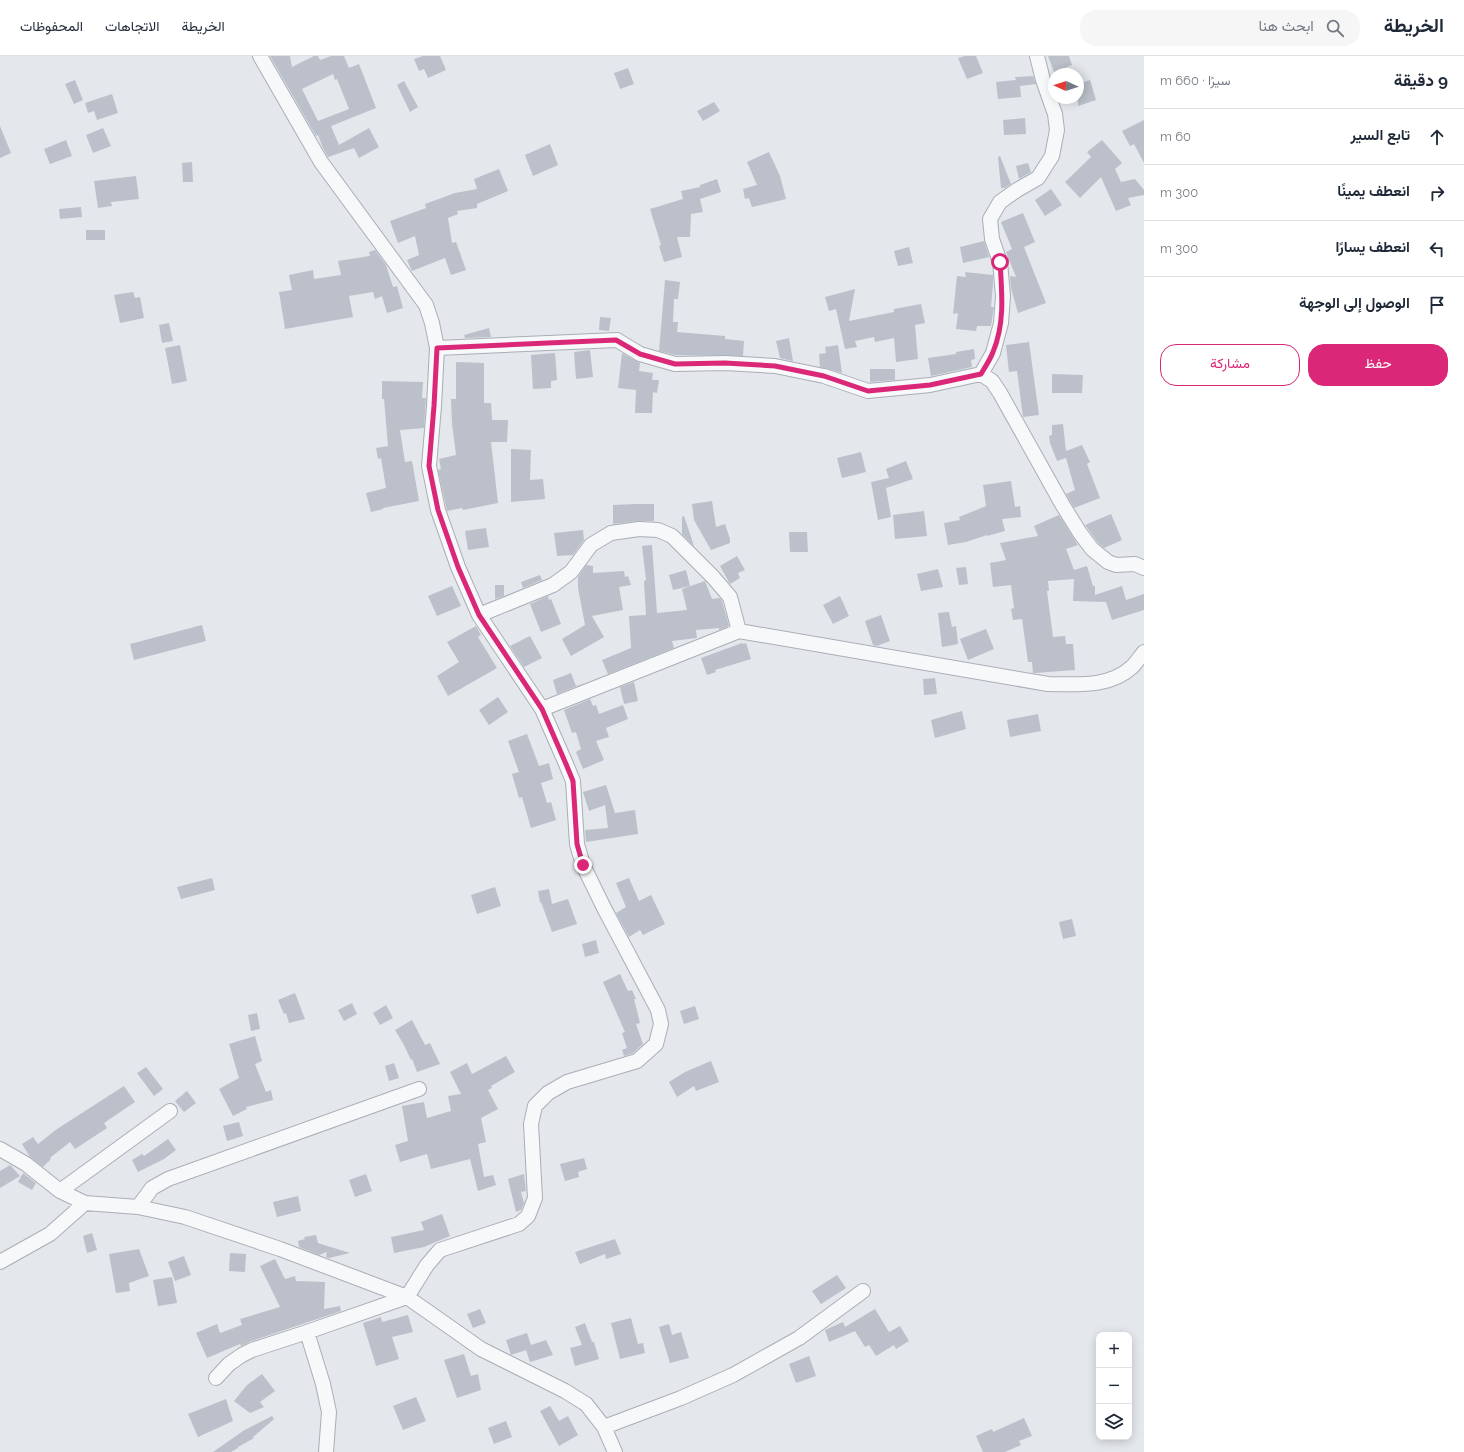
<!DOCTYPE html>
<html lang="ar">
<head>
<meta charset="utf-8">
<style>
  :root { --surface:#fff; --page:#f6f6f7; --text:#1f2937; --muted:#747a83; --line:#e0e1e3; --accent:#db2777 }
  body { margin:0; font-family:Raleway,Vazirmatn,sans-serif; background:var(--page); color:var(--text); direction:rtl }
  .controls { position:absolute; right:12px; bottom:12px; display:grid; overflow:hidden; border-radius:8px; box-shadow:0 2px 10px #0003 }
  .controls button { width:36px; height:36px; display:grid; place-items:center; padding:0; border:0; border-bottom:1px solid var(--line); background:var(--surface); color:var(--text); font:20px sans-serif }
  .compass { position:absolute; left:1048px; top:12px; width:36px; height:36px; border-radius:50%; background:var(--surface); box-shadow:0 2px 10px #0003; rotate:273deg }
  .stop { position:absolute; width:12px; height:12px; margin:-9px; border:3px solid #db2777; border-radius:50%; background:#fff }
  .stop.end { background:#db2777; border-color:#fff; box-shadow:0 1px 4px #0008 }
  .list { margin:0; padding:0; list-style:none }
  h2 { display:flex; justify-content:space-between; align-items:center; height:52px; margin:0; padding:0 16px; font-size:17px }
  h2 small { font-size:13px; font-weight:400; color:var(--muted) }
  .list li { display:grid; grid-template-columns:26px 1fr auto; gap:12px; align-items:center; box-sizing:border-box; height:56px; padding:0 16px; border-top:1px solid var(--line) }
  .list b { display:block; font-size:15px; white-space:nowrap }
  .list em { font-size:13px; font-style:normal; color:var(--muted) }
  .actions { display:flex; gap:8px; padding:12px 16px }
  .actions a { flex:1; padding:9px 0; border:1px solid var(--accent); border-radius:16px; text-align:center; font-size:14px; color:var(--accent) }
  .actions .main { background:var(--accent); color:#fff }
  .icon { flex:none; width:22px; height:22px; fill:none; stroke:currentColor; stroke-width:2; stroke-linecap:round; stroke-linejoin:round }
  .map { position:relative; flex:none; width:1144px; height:1396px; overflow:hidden; direction:ltr }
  header { display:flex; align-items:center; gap:24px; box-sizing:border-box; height:56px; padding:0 20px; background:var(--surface); border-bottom:1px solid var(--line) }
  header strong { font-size:19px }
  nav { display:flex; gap:22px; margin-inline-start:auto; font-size:14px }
  .search { width:280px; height:36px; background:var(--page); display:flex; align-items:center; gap:10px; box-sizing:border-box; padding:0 14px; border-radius:16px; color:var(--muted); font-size:15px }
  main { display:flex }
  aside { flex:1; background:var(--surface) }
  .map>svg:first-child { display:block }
  .building { fill:#bbc0ca; fill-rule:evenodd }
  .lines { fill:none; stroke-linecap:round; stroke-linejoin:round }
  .street-casing { stroke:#a9aeb7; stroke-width:16 }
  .street { stroke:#f7f8fa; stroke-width:14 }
  .route { stroke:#db2777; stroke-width:5 }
</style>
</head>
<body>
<header>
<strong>الخريطة</strong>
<div class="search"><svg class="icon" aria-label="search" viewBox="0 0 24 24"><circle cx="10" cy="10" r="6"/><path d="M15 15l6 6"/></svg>ابحث هنا</div>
<nav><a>الخريطة</a><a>الاتجاهات</a><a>المحفوظات</a></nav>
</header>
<main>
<aside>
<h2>9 دقيقة<small>سيرًا · 660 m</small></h2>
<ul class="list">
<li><svg class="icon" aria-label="ahead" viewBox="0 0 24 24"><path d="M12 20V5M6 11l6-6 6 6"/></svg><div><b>تابع السير</b></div><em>60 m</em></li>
<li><svg class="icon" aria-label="right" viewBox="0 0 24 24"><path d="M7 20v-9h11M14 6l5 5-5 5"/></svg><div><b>انعطف يمينًا</b></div><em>300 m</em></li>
<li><svg class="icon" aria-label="left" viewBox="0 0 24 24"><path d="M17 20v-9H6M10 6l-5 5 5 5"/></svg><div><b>انعطف يسارًا</b></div><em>300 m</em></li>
<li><svg class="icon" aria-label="arrive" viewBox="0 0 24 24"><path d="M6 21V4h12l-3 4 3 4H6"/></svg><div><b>الوصول إلى الوجهة</b></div></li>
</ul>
<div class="actions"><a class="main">حفظ</a><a>مشاركة</a></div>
</aside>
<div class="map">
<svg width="1144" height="1396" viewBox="0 0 1144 1396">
  <rect width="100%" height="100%" fill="#e4e7ec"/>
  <path class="building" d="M270 0H290L292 11 314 0H318L320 4 331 0H344L349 12 359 8 376 52 331 70 339 89 369 72 379 91 359 102 354 92 328 101 323 92 318 79 316 80ZM333 18 335 24 337 23 349 53 318 65 302 33Z
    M423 0H440L446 14 428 22 424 13 419 15 414 3Z
    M965 0H976L983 17 967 23 958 2Z
    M1048 0H1069L1072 9 1054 16Z
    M628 12 634 28 620 33 614 17Z
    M1033 20 1036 28 1020 30 1021 41 998 43 996 26 1016 24 1015 21Z
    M75 24 83 44 74 48 65 28Z
    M1090 24 1096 44 1078 50V28Z
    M404 25 418 51 410 56 397 29Z
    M112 38 118 57 97 64 94 55 88 57 85 47Z
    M714 46 720 55 703 65 697 55Z
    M1025 62 1026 78 1004 79 1003 64Z
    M1144 64V107L1134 88 1130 90 1122 75Z
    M0 70 11 97 0 102Z
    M103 72 111 90 93 97 86 79Z
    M66 84 72 100 50 108 44 93Z
    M1102 84 1122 107 1115 113 1121 126 1135 123 1144 134V139L1128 142 1131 149 1116 155 1101 121 1080 142 1065 126 1091 101 1087 96Z
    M550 88 558 109 533 120 525 99Z
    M769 96 780 120 786 143 752 151 749 142 745 143 743 133 757 129 747 106Z
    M1000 100 1011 128 1005 132H1001L998 101Z
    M192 106 193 126H183L182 107Z
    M1028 107 1031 116 1019 123 1016 110Z
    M499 113 508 135 477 148V152L457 155 458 158 448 162 452 187 456 186 466 214 451 219 445 202 412 215 407 204 419 199 415 180 398 187 390 165 426 152 425 148 455 137 477 133 474 123Z
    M136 120 139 143 111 146 112 150 98 152 94 125Z
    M717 123 721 136 700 143 703 156 691 158 690 181H677L682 201 664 206 659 190 661 189 650 153 683 143 681 135 700 131V129Z
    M1051 133 1062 149 1045 160 1035 144Z
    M81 151 82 161 60 163 59 153Z
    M1023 157 1035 186 1024 191 1046 247 1018 257 1011 232 1010 220 1016 221 1006 196 1012 193 1001 166Z
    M86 174H105V184H86Z
    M984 185 989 201 963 207 960 191Z
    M909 191 913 207 898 210 894 195Z
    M375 194 386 209 393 231 397 230 403 252 387 257 382 240 375 243 373 236 349 240 353 261 285 273 279 236 292 234 289 219 313 214 314 223 341 219 338 205 370 200 369 196Z
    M965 216 993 219V228L991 251H994L991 270H977L976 275 956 273 958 257 953 258 957 220 966 221Z
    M665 224 680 226 678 243H674L673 266H678L677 276 725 280V283L744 285 743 300 675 299 659 295Z
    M855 233 849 265 894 256V253L921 248 925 267 915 269 918 303 896 306 894 282 875 286 874 281 855 285 857 291 845 293 836 253 829 255 825 241Z
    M133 236 135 242 140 241 144 262 120 267 114 239Z
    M600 261 611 262 609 275 599 274Z
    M169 267 173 285 162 287 159 269Z
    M489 272 491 281 465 282 464 279Z
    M789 282 793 305H792L780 302 776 285Z
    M1029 286 1039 359 1023 361 1017 315 1009 316 1006 289Z
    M180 289 187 325 172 328 165 292Z
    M838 289 842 317 820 311 819 298 826 297 825 291Z
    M974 293 975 303 971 304 972 311 931 320 928 302 956 298V296Z
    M590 294 593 321 576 323 574 296Z
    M555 297 557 324 551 325V332L533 333 531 299Z
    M622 297 640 307 639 315 653 317 652 324H659L657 337 653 336 652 357H635L636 334 618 332Z
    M456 306 484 307V347H491L492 364H508L507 386H491L498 447 463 454 462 452 447 455 438 414 441 413 439 403 456 399 452 368 451 343H456Z
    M870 313H895V324L870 326Z
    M1052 318 1083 319 1082 337H1052Z
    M382 325 423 326 422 342H426L424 372 400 374 405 406 412 405 419 445 383 452V453L371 456 366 437 386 432 381 402 378 403 376 392 388 390 384 343H382Z
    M1063 368 1066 395 1082 389 1090 406 1087 408 1100 442 1074 452 1066 438 1075 434 1066 402 1057 405 1050 387 1049 380 1052 379V369Z
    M511 393 531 394 530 424 543 423 545 443 511 446Z
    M861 396 866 416 842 422 837 402Z
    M906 405 913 423 886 432 891 461 878 464 871 426 889 422 886 413Z
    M1011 425 1015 451 1020 450 1021 461 1002 463 1005 475 987 480V479L966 486 948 489 944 467 960 464 959 461 986 450 983 429Z
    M712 445 716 471 725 468 730 483V487L711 494 694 464 692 448Z
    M636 448H654V465H638L613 468V449Z
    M924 455 927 480 895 483 893 459Z
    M1111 458 1122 484 1104 492 1098 487 1085 469Z
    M1059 459 1078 489 1066 493 1074 514 1087 510 1093 530H1095V539L1122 530 1126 544 1144 538V554L1112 564 1106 546 1073 545 1074 523 1048 525 1049 535H1047L1053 581 1065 580 1066 588H1073L1075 614 1035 617H1033L1032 606H1028L1022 563 1013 564 1011 553 1014 552 1011 529 993 531 990 507 1006 504 1000 487 1038 480 1034 470Z
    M684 460 694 490 682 478V461Z
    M486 472 489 491 468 494 465 475Z
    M583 474 584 484 573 499 557 500 554 477Z
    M789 476H807L808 496H790Z
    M652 489 657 557 687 554 682 533 705 525 712 543 720 542 722 545 729 570 719 574V572L696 574 697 582 672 585 674 592 608 618 602 604 631 592 629 560 646 559 644 525 646 524 642 490Z
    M737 500 745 514 738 517 740 522 730 528 720 510Z
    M586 509 593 510V517L624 515 625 521 628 520 631 529 619 531 623 554 592 560 604 581 571 600 562 583 585 569 578 532V521Z
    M966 511 968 528 959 529 956 512Z
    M938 513 943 531 921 535 917 518Z
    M686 514 690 530 673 534 669 519Z
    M540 519 542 524 523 532 521 526Z
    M495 529H504V540L495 543Z
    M452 530 461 550 437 560 428 540Z
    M548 540 549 544 551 543 561 568 541 576 530 548Z
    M840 540 849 560 833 568 823 549Z
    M949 556 952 571 956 570 958 588 942 591 938 557Z
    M881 559 890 585 877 590 873 589 865 565Z
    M202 569 206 585 134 604 130 588Z
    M476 570 481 579 478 581 497 612 448 640 437 620 459 606 447 586Z
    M986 573 994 593 968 604 960 583Z
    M530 580 542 602 524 611 510 590Z
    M742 587 743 588 746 587 751 603 715 614 716 616 707 619 701 602Z
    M571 617 576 630 585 627 557 638 553 624Z
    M935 622 937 638 924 639 923 623Z
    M634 626 638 645 624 648 620 631Z
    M498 641 508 656 489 669 479 654Z
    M590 643 593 650 596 649 599 658 623 649 628 663 606 672 609 681 596 685 604 704 583 713 576 696 581 693 576 676 572 677 564 654Z
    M962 655 966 673 935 682 931 664Z
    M1038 658 1041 675 1010 681 1007 664Z
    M527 678 539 710 549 707 553 723 541 727 547 747 551 746 556 764 531 772 522 741 519 742 512 718 519 716 508 685Z
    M606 729 615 757 635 754 638 778 586 786 585 774 608 772 605 749 589 755 583 736Z
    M212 822 215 834 181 843 177 831Z
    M629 822 639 845 651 839 665 868 643 879 640 874 629 881 616 857 626 851 616 827Z
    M495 831 501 850 477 858 471 839Z
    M549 833 552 848 568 843 577 868 552 876 541 846 540 847 538 835Z
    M1072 863 1076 880 1063 883 1059 866Z
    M596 884 599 897 585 901 582 888Z
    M620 918 628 935 632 934 636 943H634L640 967 636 968 643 988 633 997 624 1000 622 994 627 992 622 977 625 976 603 926Z
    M295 937 305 963 289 967 286 957 284 958 278 944Z
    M352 947 357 958 344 965 338 954Z
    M386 949 393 962 380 969 373 957Z
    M695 950 699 963 684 968 680 955Z
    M257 957 260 973 251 975 248 959Z
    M412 964 425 989 430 987 440 1008 417 1016 412 1003 411 1004 404 989 395 974Z
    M255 980 262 1005 255 1008 266 1036 271 1034 273 1044 246 1051 247 1053 233 1060 219 1033 239 1022 229 988Z
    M506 1000 515 1016 491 1030 492 1032 488 1034 498 1053 481 1062 486 1086 478 1088 484 1121 493 1119 496 1129 478 1135 470 1103 431 1113 427 1098 400 1106 395 1089 408 1085 402 1050 424 1046 427 1062 451 1055 448 1040 461 1038 450 1016 467 1007 472 1018Z
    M711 1005 719 1026 696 1035 694 1030 677 1041 669 1026 685 1016Z
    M394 1007 399 1022 389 1025 385 1010Z
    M146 1011 163 1033 154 1040 137 1017Z
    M124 1030 135 1046 104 1067 107 1072 75 1093 70 1086 50 1102 51 1103 43 1111 30 1101 22 1088 33 1081 38 1088 57 1073Z
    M187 1035 196 1047 184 1056 175 1045Z
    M239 1066 243 1080 227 1085 223 1070Z
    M168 1083 176 1094 164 1103 138 1116 132 1104 142 1098 144 1100Z
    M584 1102 587 1113 578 1116 579 1121 565 1125 560 1108Z
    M10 1109 20 1120 0 1132V1115Z
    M23 1117 36 1127 32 1134 18 1126Z
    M366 1118 372 1135 355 1141 349 1124Z
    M524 1118 526 1135 521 1136 524 1147 521 1154 516 1156 508 1123Z
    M298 1140 301 1155 277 1161 273 1146Z
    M442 1158 450 1180 424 1191 394 1197 391 1181 424 1174 421 1166Z
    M92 1177 97 1194 87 1197 83 1180Z
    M316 1179 318 1187 350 1197 329 1202 326 1201 327 1196 319 1199 299 1191 298 1185 305 1183 304 1181Z
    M615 1183 621 1198 606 1203 605 1198 580 1208 575 1196Z
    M139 1193 149 1220 129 1227 130 1235 116 1237 109 1198Z
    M230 1197 246 1198 245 1216 229 1215Z
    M184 1200 191 1219 175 1225 168 1206Z
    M275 1203 285 1223 295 1220 296 1225 325 1226 324 1253 340 1250 341 1255 249 1286 241 1290 240 1288 207 1302 196 1277 217 1268 220 1277 242 1269 240 1263 280 1251 260 1210Z
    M837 1219 846 1232 821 1248 812 1235Z
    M172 1221 177 1247 158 1250 153 1224Z
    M480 1253 486 1267 473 1272 467 1258Z
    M875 1253 889 1276 900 1270 909 1285 896 1293 894 1289 876 1300 869 1289 865 1291 855 1275 829 1286 825 1274 843 1266 845 1271Z
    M408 1259 413 1276 392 1281 399 1303 376 1310 363 1267 381 1261 382 1266Z
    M631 1262 638 1288 643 1287 645 1297 620 1303 611 1267Z
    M585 1267 592 1286H594L599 1303 575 1310 570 1292 582 1289 575 1271Z
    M669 1268 672 1279 681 1276 689 1302 670 1307 659 1271Z
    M527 1277 531 1289 546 1284 553 1299 530 1306 526 1294 511 1299 506 1284Z
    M464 1298 471 1320 478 1318 481 1334 457 1342 444 1304Z
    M809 1300 816 1320 796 1327 789 1308Z
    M262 1318 275 1335 260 1346 264 1351 250 1357 234 1345 247 1329Z
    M416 1341 426 1365 403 1374 393 1350Z
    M226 1343 233 1365 198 1381 188 1358Z
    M550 1350 559 1365 568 1360 578 1379 559 1390 540 1355Z
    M272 1360 274 1363 253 1381 254 1382 238 1391V1392L231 1396H213L243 1375Z
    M1024 1362 1032 1380 1019 1385 1021 1389 1005 1396H983L976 1380 992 1373 993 1376Z
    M506 1365 512 1381 494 1388 488 1372Z"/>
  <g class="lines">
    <defs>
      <path id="street" d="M260 0 321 106 426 249 432 267 437 292 434 350 429 410 438 454 458 511 479 559 542 653 566 708 573 725 577 788 583 809 604 852 658 954 661 968 656 988 637 1005 567 1026 548 1037 535 1050 531 1068 535 1142 528 1160 519 1168 440 1194 427 1209 407 1241 481 1293 565 1335 586 1348 604 1371 615 1396
        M437 292 617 284 640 298 675 308 725 307 775 310 824 320 868 335 930 329 981 318 992 325 1000 337 1062 448 1080 477 1092 493 1108 506 1116 509 1135 508 1144 512
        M981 318 993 297 1001 267 1003 240 1000 206 992 183 990 163 1000 146 1017 134 1038 122 1052 100 1057 74 1055 58 1043 24 1037 0
        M479 559 553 529 571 516 591 489 611 477 639 473 658 474 672 480 713 521 730 541 739 575
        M542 653 739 575 1048 628C1077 628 1109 632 1132 611 1136 607 1140 601 1144 596
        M0 1093 26 1108 60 1135 85 1147 138 1151 185 1161 280 1193 407 1241
        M60 1135 170 1055
        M138 1151 152 1132 168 1123 419 1033
        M0 1206 50 1178 85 1147
        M307 1276 323 1328 329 1356 326 1396
        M216 1322 229 1308 242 1299 252 1294 307 1276 407 1241
        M604 1371 681 1342 733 1319 799 1282 863 1235"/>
    </defs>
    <use href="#street" class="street-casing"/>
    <use href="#street" class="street"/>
  </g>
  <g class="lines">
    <path class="route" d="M583 809 577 788 573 725 566 708 542 653 479 559 458 511 438 454 429 410 434 350 437 292 616 284 640 298 675 308 725 307 775 310 824 320 868 335 930 329 981 318C985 311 990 304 993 296 1005 268 1002 237 1000 206"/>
  </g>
</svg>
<div class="controls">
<button>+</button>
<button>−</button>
<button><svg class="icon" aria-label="layers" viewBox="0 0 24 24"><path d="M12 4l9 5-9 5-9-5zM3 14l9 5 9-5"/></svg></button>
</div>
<svg class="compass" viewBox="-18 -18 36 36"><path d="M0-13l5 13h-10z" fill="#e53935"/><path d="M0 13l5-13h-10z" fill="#747a83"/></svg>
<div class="stop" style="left:1000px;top:206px"></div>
<div class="stop end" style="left:583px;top:809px"></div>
</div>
</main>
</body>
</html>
